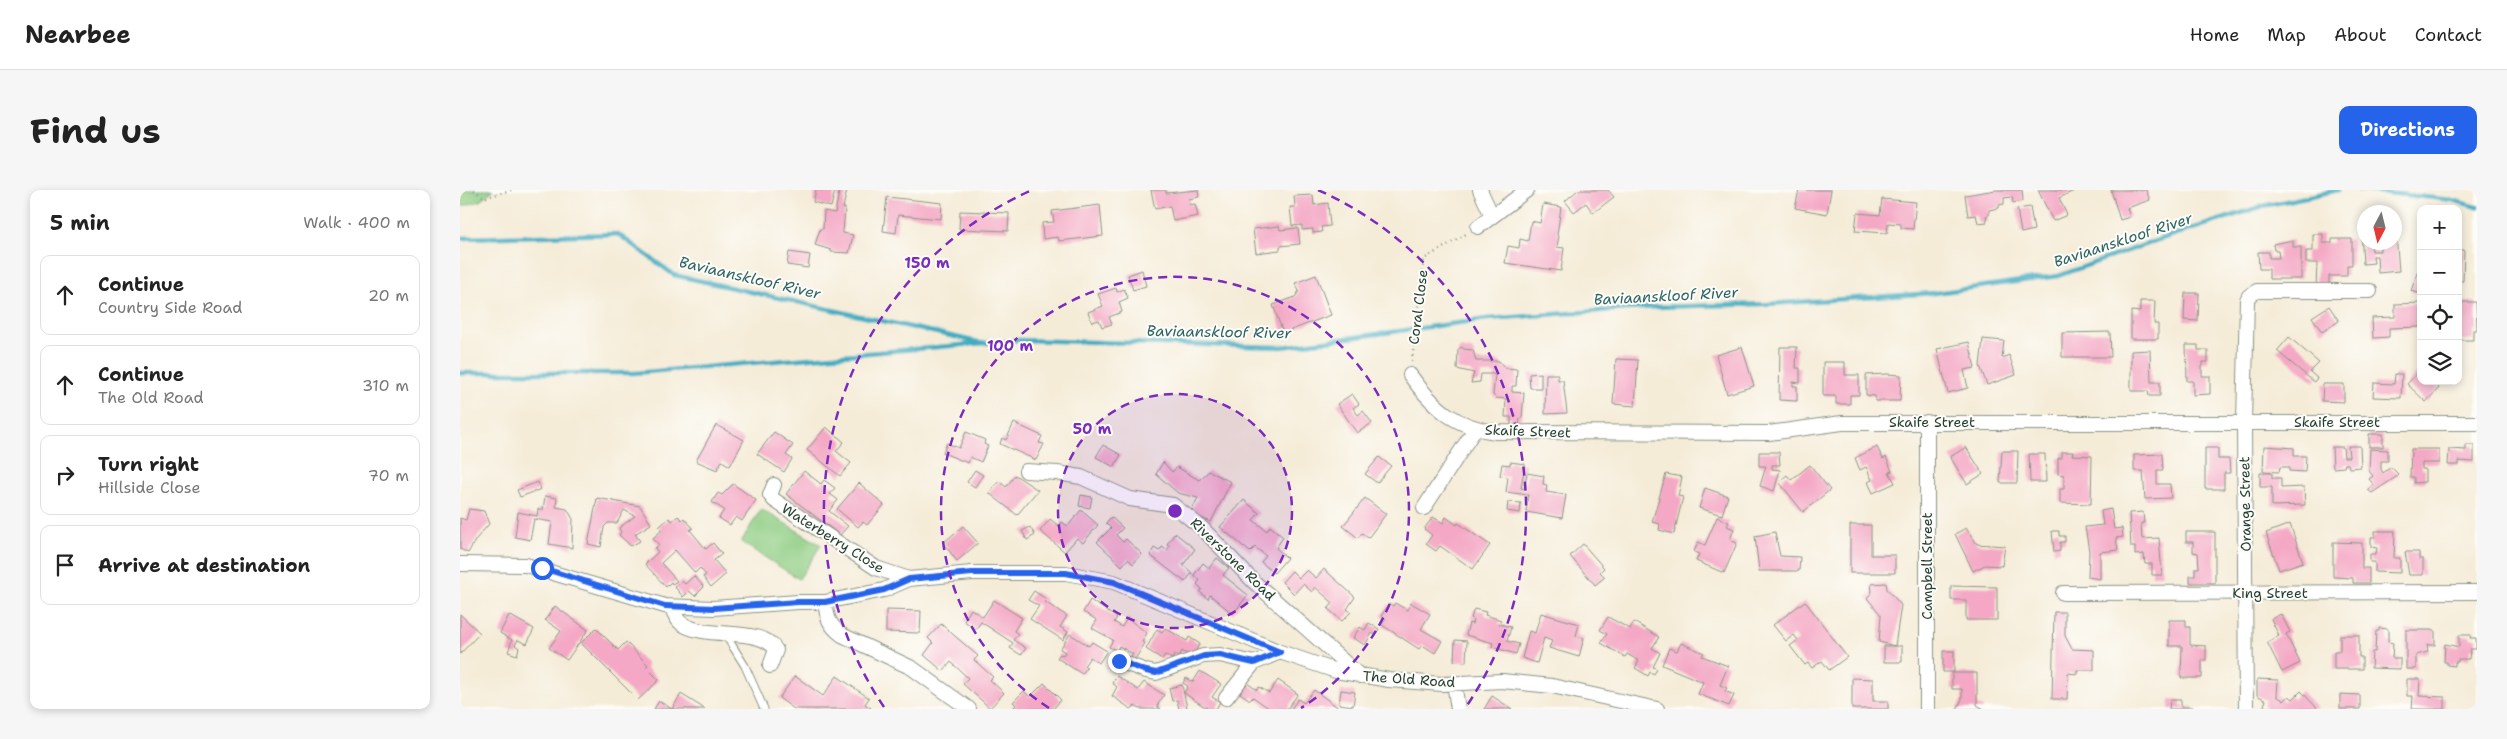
<!DOCTYPE html>
<html lang="en">
<head>
<meta charset="utf-8">
<style>
  :root { --surface:#fff; --page:#f6f6f6; --text:#222; --muted:#767676; --line:#e0e0e0; --accent:#2563eb }
  body { margin:0; font-family:"Shantell Sans",sans-serif; background:var(--page); color:var(--text) }
  .controls { position:absolute; right:15px; top:15px; display:grid; overflow:hidden; border-radius:10px; box-shadow:0 2px 8px #0003 }
  .controls button { width:45px; height:45px; display:grid; place-items:center; padding:0; border:0; border-bottom:1px solid var(--line); background:var(--surface); color:var(--text); font:25px sans-serif }
  .compass { position:absolute; left:1897px; top:15px; width:45px; height:45px; border-radius:50%; background:var(--surface); box-shadow:0 2px 8px #0003; rotate:187deg }
  .stop { position:absolute; width:15px; height:15px; margin:-11px; border:4px solid #2563eb; border-radius:50%; background:#fff }
  .stop.end { background:#2563eb; border-color:#fff; box-shadow:0 1px 5px #0008 }
  .list { margin:0; padding:0; list-style:none }
  h2 { display:flex; justify-content:space-between; align-items:center; height:65px; margin:0; padding:0 20px; font-size:21px }
  h2 small { font-size:16px; font-weight:400; color:var(--muted) }
  .list li { display:grid; grid-template-columns:32px 1fr auto; gap:15px; align-items:center; box-sizing:border-box; height:80px; margin:0 10px 10px; padding:0 10px; border:1px solid var(--line); border-radius:10px }
  .list b { display:block; font-size:19px; white-space:nowrap }
  .list p { margin:0; font-size:16px; white-space:nowrap; color:var(--muted) }
  .list em { font-size:16px; font-style:normal; color:var(--muted) }
  .icon { flex:none; width:28px; height:28px; fill:none; stroke:currentColor; stroke-width:2; stroke-linecap:round; stroke-linejoin:round }
  .map { position:relative; flex:none; width:2017px; height:519px; overflow:hidden; border-radius:10px }
  header { display:flex; align-items:center; gap:30px; box-sizing:border-box; height:70px; padding:0 25px; background:var(--surface); border-bottom:1px solid var(--line) }
  header strong { font-size:24px }
  nav { display:flex; gap:28px; margin-inline-start:auto; font-size:18px }
  .intro { display:flex; align-items:center; justify-content:space-between; box-sizing:border-box; height:120px; padding:0 30px }
  h1 { margin:0; font-size:35px }
  .button { padding:12px 22px; border-radius:10px; background:var(--accent); color:#fff; font-size:18px; font-weight:700 }
  main { display:flex; gap:30px; padding:0 30px }
  aside { flex:1; background:var(--surface); border-radius:10px; box-shadow:0 2px 8px #0003 }
  .map>svg:first-child { display:block }
  .green { fill:#8fcd83; stroke:#57855c }
  .lines { fill:none; stroke-linecap:round; stroke-linejoin:round }
  .stream { stroke:#43acc2; stroke-width:4.5 }
  .building { fill:#f4a8c5 }
  .lane-casing { stroke:#8a9486; stroke-width:9 }
  .street-casing { stroke:#8a9486; stroke-width:16 }
  .path { stroke:#8a9486; stroke-width:2.5; stroke-dasharray:1 4; stroke-linecap:butt }
  .lane { stroke:#fff; stroke-width:7 }
  .street { stroke:#fff; stroke-width:14 }
  .route { stroke:#2563eb; stroke-width:6 }
  .ring { fill:none; stroke:#7b2cbf; stroke-width:2.5; stroke-dasharray:9 6 }
  .labels { text-anchor:middle; stroke-width:4; stroke-linejoin:round; paint-order:stroke }
  .street-label { font-size:14px; fill:#1f3d34; stroke:#fdfcf7 }
  .water-label { font-size:15px; font-style:italic; fill:#2c6466; stroke:#fdfcf7 }
  .centre { fill:#7b2cbf; stroke:#fdfcf7; stroke-width:2.5 }
  .ring-label { font-size:15px; text-anchor:middle; font-weight:bold; fill:#7b2cbf; stroke:#fdfcf7; stroke-width:4; stroke-linejoin:round; paint-order:stroke }
</style>
</head>
<body>
<header>
<strong>Nearbee</strong>
<nav><a>Home</a><a>Map</a><a>About</a><a>Contact</a></nav>
</header>
<div class="intro"><h1>Find us</h1><a class="button">Directions</a></div>
<main>
<aside>
<h2>5 min<small>Walk · 400 m</small></h2>
<ul class="list">
<li><svg class="icon" aria-label="ahead" viewBox="0 0 24 24"><path d="M12 20V5M6 11l6-6 6 6"/></svg><div><b>Continue</b><p>Country Side Road</p></div><em>20 m</em></li>
<li><svg class="icon" aria-label="ahead" viewBox="0 0 24 24"><path d="M12 20V5M6 11l6-6 6 6"/></svg><div><b>Continue</b><p>The Old Road</p></div><em>310 m</em></li>
<li><svg class="icon" aria-label="right" viewBox="0 0 24 24"><path d="M7 20v-9h11M14 6l5 5-5 5"/></svg><div><b>Turn right</b><p>Hillside Close</p></div><em>70 m</em></li>
<li><svg class="icon" aria-label="arrive" viewBox="0 0 24 24"><path d="M6 21V4h12l-3 4 3 4H6"/></svg><div><b>Arrive at destination</b></div></li>
</ul>
</aside>
<div class="map">
<svg width="2017" height="519" viewBox="0 0 2017 519">
  <rect width="100%" height="100%" fill="#fdfcf7"/>
  <filter id="ink" filterUnits="userSpaceOnUse"><feTurbulence type="fractalNoise" baseFrequency=".02" numOctaves="2"/><feDisplacementMap in="SourceGraphic" scale="10" xChannelSelector="R" yChannelSelector="G"/><feConvolveMatrix kernelMatrix="1 2 1 2 8 2 1 2 1" color-interpolation-filters="sRGB"/></filter>
  <filter id="wash" filterUnits="userSpaceOnUse"><feTurbulence type="fractalNoise" baseFrequency=".0096" numOctaves="4" result="noise"/><feDisplacementMap in="SourceGraphic" scale="20" xChannelSelector="R" yChannelSelector="G"/><feGaussianBlur stdDeviation="1.12" result="paint"/><feColorMatrix in="noise" values="0 0 0 0 0 0 0 0 0 0 0 0 0 0 0 0 0 1.4 0 .05"/><feComposite in="paint" operator="in"/></filter>
  <g filter="url(#wash)">
    <rect width="100%" height="100%" fill="#f5ecd8"/>
    <path class="green" d="M0 0H33L20 11 0 17Z
      M301 319 361 355 339 389 281 352Z"/>
    <g class="lines">
      <path class="stream" d="M1899 0 1992 10 2017 17
        M0 48 158 44 214 85 518 152
        M0 183H174L560 150 822 157 1027 129 1195 117 1308 114 1475 103 1598 86 1698 50 1803 16 1879 0"/>
    </g>
    <g id="blocks">
      <path class="building" d="M356 0H387L383 18H385L383 43 393 45 389 63 371 62V60L355 55 360 39H363L364 21 375 23 379 2 375 1 371 17 353 12Z
        M691 0H706V3L738 0 739 7 729 9 730 15 735 14 738 26 713 31 710 16 695 19Z
        M1118 0H1148L1154 7 1133 23 1126 13 1114 22 1105 11Z
        M1339 0H1371L1367 24 1335 18Z
        M1536 0H1562L1563 11 1553 13 1552 7 1544 8V14L1539 15V18L1529 20V25L1526 26 1527 32 1518 33 1516 25 1508 26 1505 5Z
        M1578 0H1616L1599 8 1607 25 1593 31Z
        M1651 0H1686L1690 10 1667 18 1670 27 1660 30Z
        M853 5 854 15 868 13 870 36 861 37 862 42 853 43V39L842 40V35L832 36 830 17H835L834 6Z
        M427 7 482 13 481 29 438 25 436 43 423 41Z
        M1422 9 1456 12 1453 39 1441 38V34L1428 33 1427 43 1395 41 1397 23 1420 25Z
        M1083 14 1101 17 1097 45 1099 46 1097 57 1104 58 1101 81 1045 73 1048 56 1059 58 1060 49 1068 51 1071 31 1080 33Z
        M640 15 643 46 599 51 598 47 583 49 582 33 594 32 592 21Z
        M1570 17 1574 40 1561 43 1557 19Z
        M500 21 549 23 548 41 499 39Z
        M819 36 820 40 838 38 840 54 820 56V60L796 63 793 39Z
        M1901 40H1904V52H1911L1912 61H1920V52H1934L1936 44 1939 81 1918 83 1917 66H1913L1914 73 1903 74Z
        M1853 44H1863V53H1872V49H1892V75H1887V86H1869V98H1856L1857 73H1846V61H1853Z
        M1833 50V57H1841V89H1809V79H1799L1798 62H1809V68H1819L1818 60H1814L1813 54Z
        M1998 60H2004L2003 91H1998Z
        M329 62 350 65 348 78 327 75Z
        M1961 72V104L1951 101Z
        M682 80 686 96 673 100 668 85Z
        M856 85 871 125 823 143 813 115 835 107 839 101 835 93Z
        M656 98 657 102 664 99 668 108 659 112 662 122 649 127 652 134 642 137 639 130 632 132 628 122 643 116 638 104Z
        M1725 103H1739L1738 131 1724 130Z
        M1680 111H1695L1694 134H1698V149H1671V121L1680 122Z
        M2001 112H2016L2017 140H2013V150H1998Z
        M1961 113V137L1929 138V147L1913 148 1912 128 1935 127V114Z
        M1869 116 1879 131 1862 142 1852 127Z
        M1650 142 1651 167H1602V143Z
        M1829 147 1859 173 1850 182 1857 188 1854 192 1817 161Z
        M1523 149 1544 151 1542 168 1549 165 1556 185 1527 195 1520 176Z
        M1509 152 1515 178 1504 180 1508 198 1488 203 1477 159Z
        M1726 155H1738V160H1748V172H1742V186H1750V204L1733 205V191H1727Z
        M1001 157 1004 159 1013 160 1016 171H1039L1045 178 1057 179 1056 196H1052V202L1064 203 1062 228H1060L1059 238H1051V227H1045L1046 209 1036 208 1033 205 1035 184H1021L1020 192 1011 193 1014 183 997 179 998 160Z
        M1282 157 1294 196 1267 204 1256 165Z
        M1320 157H1337L1336 178H1340V193L1333 192V196H1337V211L1319 210Z
        M1690 160 1691 192H1700V206H1689L1688 201H1671V161Z
        M1156 169 1178 170 1175 216 1153 214Z
        M1363 172H1385V185H1399V205H1390V214H1376V206H1363Z
        M1960 180 1961 191H1972L1979 198 1966 212 1947 194Z
        M1081 183V198H1070L1069 184Z
        M1086 184H1098V190H1103L1107 223 1085 224Z
        M1427 184 1441 185 1440 211H1415V206L1406 205V185Z
        M1935 184H1942L1941 208 1913 207 1914 193 1934 194Z
        M1863 194H1884V212L1862 211Z
        M892 204 899 214 893 218 898 225 903 221 912 233 897 243 877 214Z
        M554 233 582 246 579 253 584 254 576 270 540 254 542 248 546 250Z
        M256 235 284 250 270 276 262 271 257 280 236 271Z
        M366 237 384 252 376 261 391 273 380 286 347 260Z
        M314 242 333 255 326 265 332 269 324 282 297 264Z
        M506 242 525 250 524 254 528 256 521 272 510 267 508 273 483 263 487 253 499 258Z
        M1909 244H1923V257H1909Z
        M643 255 661 265 654 277 636 267Z
        M2006 255H2014V272L1999 271V275H1988L1989 259 2006 260Z
        M1804 256 1834 258V266H1846L1845 282 1829 281V277H1820L1819 282 1803 281Z
        M1888 256H1900L1901 277 1889 278 1888 274H1885L1884 277 1873 278 1872 257H1883L1884 267H1889Z
        M1417 257 1423 269 1426 267 1432 281 1429 282 1435 293 1413 303 1408 292 1412 290 1406 277 1400 280 1395 268Z
        M1506 257 1523 284 1507 294 1490 267Z
        M1745 258H1758V269H1769L1770 283H1764V299H1745Z
        M1910 259 1928 260V271H1921V279L1923 283 1931 277 1939 285 1912 303 1908 300 1914 295 1909 289 1913 286 1909 281Z
        M1951 259H1979V273H1962V279H1965V292L1954 293V287H1950Z
        M1542 261H1558L1557 293H1540Z
        M1299 262H1319L1320 275H1312V279L1320 280 1314 301 1300 296 1306 276H1299Z
        M1602 262H1613L1612 265 1632 266 1631 314 1600 313V299H1604V285L1598 284V268H1602Z
        M1569 264H1585L1586 292H1570Z
        M1702 264 1703 280H1697V294H1710L1711 308 1685 309 1683 281H1674V265Z
        M919 267 931 276 917 293 905 284Z
        M703 272 712 282 717 277 739 290 749 281 771 292 751 332 730 323 738 308 718 303 696 284Z
        M1050 272 1065 274 1061 298 1064 299 1067 283 1084 286 1083 294 1087 295 1086 302 1106 305 1102 328 1066 322 1068 305 1046 302 1048 287 1040 286 1042 274 1050 275Z
        M1350 275 1370 300 1343 322 1319 292 1327 285 1331 290Z
        M515 280 523 285 515 297 507 292Z
        M344 281 361 294 364 290 375 298 370 304 378 310 369 321 388 336 380 345 326 304Z
        M1800 283H1812V288H1821V298L1844 297 1845 315 1812 316V297H1800Z
        M1206 284 1222 287 1218 306 1223 307 1214 344 1199 340 1200 334 1192 332Z
        M555 285 578 300 557 325 529 303 539 291 546 297Z
        M78 292 81 299 60 307 57 300Z
        M399 293 424 315 407 335 403 332 398 337 377 319Z
        M273 294 296 310 282 331 276 327 270 335 259 328 264 320 252 312 258 303 262 305Z
        M1245 298 1268 306 1262 325 1239 318Z
        M621 305 632 307 630 318 619 316Z
        M85 306 97 308 96 317 107 319 113 329 112 358 89 354 92 332 74 329 70 350 55 347 58 322 77 326 78 319 83 320Z
        M137 308 180 316 191 334 175 344 180 351 171 356 159 345 161 342 159 338 175 326 164 320 157 333H148L144 337 141 357 128 354Z
        M905 308 926 324 908 348 902 343 898 348 883 336Z
        M784 310 799 323 793 330 807 341 810 336 823 347 816 358 827 368 814 383 801 372 806 366 795 357 790 362 760 337Z
        M1048 312 1061 313 1060 323 1047 321Z
        M9 319 24 321 29 334 16 349 8 363 0 359V328L6 330Z
        M1651 319 1654 339 1662 338 1663 347 1656 348 1658 360 1640 362V389L1628 387 1629 361 1625 337 1643 335 1641 321Z
        M621 320 638 335 623 353 617 348 605 362 580 341 590 329 599 336 602 332 608 336Z
        M1683 322 1684 333H1681L1682 349 1699 348 1702 385H1692V374H1685L1684 364 1675 365V357H1671L1669 323Z
        M218 326 222 330 224 328 233 338 230 340 246 359 253 353 262 364 254 370 266 384 251 397 243 387 246 385 240 378 235 383 215 360 201 373 217 391 212 394 211 392 206 397 185 374 198 362 195 358 199 355 193 348 202 340 199 337 209 328 212 331Z
        M651 327 663 338 656 345 663 352 666 349 682 364 673 374 668 369 662 376 637 352 651 338 646 333Z
        M973 327 983 333 986 327 997 335 998 333 1030 355 1013 379 980 356 976 361 966 354 972 345 964 339Z
        M1257 327 1269 332 1267 336 1274 339 1270 350 1277 353 1264 383 1236 371 1239 364 1234 362 1238 352 1245 355Z
        M1830 334 1843 372 1819 380 1806 343Z
        M1390 335H1411V365H1435V383H1390Z
        M503 336 518 353 497 371 483 353Z
        M570 337 575 345 567 350 562 341Z
        M1506 338 1517 354 1545 356 1542 376 1525 375 1513 381 1495 344Z
        M1592 341H1599V346H1605V352H1600V361L1594 362Z
        M1915 341H1935L1934 368H1940V383L1915 382V372H1910V364H1916L1917 358 1911 357V347H1915Z
        M1315 342 1320 366 1340 367 1339 381H1299L1295 346Z
        M1726 342H1755V393H1730V386H1735V378H1739L1738 363 1733 362V352H1726Z
        M715 343 735 359 723 375 732 383 725 392 690 365 694 358 699 361 702 357 707 360 710 356 707 354Z
        M1873 352 1902 353V378H1909V393H1893V388L1873 387Z
        M1123 354 1144 378 1140 382 1145 387 1135 395 1110 366Z
        M1945 362H1959V369H1963V385H1949Z
        M757 368 769 378 763 385 788 405 773 424 750 405 748 409 740 402 742 399 737 394 740 390 734 385 743 373 749 378Z
        M864 379 895 407 887 419 891 422 882 431 868 419 873 413 855 397 852 402 843 394 834 404 822 392 832 381 839 388 847 380 856 388Z
        M234 386 244 397 235 406 229 401 223 407 215 397 222 391 225 394Z
        M1426 393 1427 399 1441 415 1435 456 1419 452 1421 425 1407 408 1412 402 1411 394Z
        M1491 396 1537 397V430H1506V410H1491Z
        M574 401 586 409 585 412 607 426 600 437 608 442 603 450 570 429 579 416 568 410Z
        M534 410 562 428 554 441 558 444 553 450 566 458 561 465 550 458 553 453 521 432 516 439 504 431 511 419 523 427Z
        M630 410 657 428 654 432 662 437 667 428 687 443 682 452 685 453 674 471 670 469 673 464 659 456 657 461 649 457 653 450 632 438 637 430 623 422Z
        M1345 411 1387 467 1369 480 1362 471 1352 478 1348 473 1345 475 1330 456 1338 450 1334 445 1326 451 1313 435Z
        M935 413 947 420 951 413 970 424 961 439 982 451 975 463 962 455 959 459 922 435 926 429 921 426 929 414 933 416Z
        M95 416 128 440 107 470 89 458 101 441 85 430Z
        M1014 419 1026 422 1025 425 1041 430 1039 434 1051 437 1047 451 1059 454 1056 464 1032 457 1033 453 1006 445 1009 433 1012 434 1013 429 1011 428Z
        M426 420 461 421 460 443 426 442Z
        M1594 422H1605V446L1612 459 1634 460V480H1617V484L1608 483 1607 509H1592Z
        M1081 423 1119 434 1116 446 1124 448 1119 467 1089 458 1092 451 1084 448 1077 473 1062 468 1069 441 1075 443Z
        M0 424 20 443 0 464Z
        M1821 424 1830 442 1826 444 1840 473 1822 482 1807 452 1819 446 1811 429Z
        M49 425 74 439 67 454 58 450 55 455 59 458 57 465 48 462 52 450 40 443Z
        M1148 427 1170 439 1174 432 1199 447 1192 458 1200 463 1193 477 1197 479 1194 484 1190 482 1188 486 1175 478 1179 471 1167 464 1165 467 1141 453 1147 444 1140 440Z
        M1709 430H1726V437H1730V455L1746 456V470H1742V488H1721L1722 456H1709Z
        M909 433 919 439 915 445 912 443 905 455 893 448 900 437 905 440Z
        M481 434 518 466 514 470 533 487 530 490 544 503 530 518 503 494 508 488 491 472 483 481 464 465 473 453 468 448Z
        M136 438 158 460 166 452 188 475 186 477 199 490 178 510 121 453Z
        M705 438 727 451 729 447 740 454 731 467 722 461 719 467 715 464 712 469 705 465 702 469 686 459 697 439 702 442Z
        M1919 438 1928 439V452L1933 453 1932 468H1940V479L1911 478 1912 462H1915L1916 441H1919Z
        M1946 440H1975V455H1967L1968 462 1956 465V479H1946Z
        M610 444 629 456 632 452 647 461 639 473 630 467 624 476 627 477 622 484 597 468 600 464 603 465 605 462 600 459Z
        M1880 445H1899V467H1902V479H1874V461H1880Z
        M1999 445H2011L2010 448H2016V459H2010L2009 469H1998V472H1995V476L1987 475V472H1984L1985 454 1999 457Z
        M995 450 1007 451 1006 472 994 471Z
        M1221 453 1244 463 1242 466 1268 476 1260 495 1267 498 1265 501 1274 505 1269 516 1238 504 1243 492 1202 475 1209 458 1217 461Z
        M1424 456H1442V472H1424Z
        M1483 461H1494V482H1483Z
        M740 481 761 494 752 507 760 512 756 519H748L724 503 728 496 723 493 726 488 733 492Z
        M1492 483H1517V515L1524 519H1497L1502 509V499H1492Z
        M335 486 363 506 377 486 409 508 405 514 412 519H334L319 508Z
        M657 486 678 500 684 492 704 505 697 516 701 519H680L675 516 671 519 652 506 657 497 652 493Z
        M1392 488 1413 489V511H1428V519H1392Z
        M1797 489 1818 490 1817 506 1824 511 1829 506 1833 509 1841 501 1858 519H1807L1804 515 1806 510 1797 505Z
        M1947 489H1960L1959 506 1985 507V519H1952L1953 506H1947Z
        M818 490 838 504 827 519H810L793 507 790 510 780 503 787 493 797 500 799 497 809 503Z
        M584 493 601 510 593 519H552L556 515 553 512 564 501 570 507Z
        M722 495 727 518 719 519 717 510 712 511 709 498Z
        M854 500 880 519H831L838 509 844 513Z
        M881 500 895 502 893 516 879 514Z
        M221 504 245 519H194L199 511 212 519Z
        M1880 504 1900 505V519H1880Z
        M1032 506 1052 519H1024Z
        M1710 510H1721V517H1733V519H1709Z"/>
    </g>
  </g>
  <g filter="url(#ink)">
    <use href="#blocks" fill-opacity="0" stroke="#8a9486" stroke-width="1"/>
    <g class="lines">
      <defs>
        <path id="lane" d="M265 444 285 476 304 519"/>
        <path id="street" d="M1020 0 1032 26
          M1018 37 1067 0
          M950 185C974 218 995 237 1036 242L1309 243 1382 233H2017
          M1467 232V519
          M566 281 597 283 621 287 670 309 713 315 742 338 793 391 900 486
          M314 295 310 305 314 310 416 378 449 389
          M964 318 1015 239
          M0 374 66 375 205 416 253 418 338 412H365L424 400 449 389 512 383H606L654 392 820 462 876 481 929 490 982 494 1042 491 1092 496 1197 519
          M1603 403 2017 402
          M365 412C367 428 369 435 382 445L452 478 509 519
          M211 417C214 422 216 429 221 433 246 451 301 435 316 460L310 476
          M659 471 686 481 696 483 743 466 760 465 794 473 820 462
          M994 493 998 519
          M766 508 794 473
          M1786 519 1784 232 1787 110 1789 106 1797 101H1910"/>
      </defs>
      <use href="#lane" class="lane-casing"/>
      <use href="#street" class="street-casing"/>
      <path class="path" d="M14 0 24 8 51 0
        M952 171 964 69 1006 44"/>
      <use href="#lane" class="lane"/>
      <use href="#street" class="street"/>
    </g>
  </g>
  <g class="lines" filter="url(#ink)">
    <path class="route" d="M82 378 205 416 254 418 338 412H365L424 400 449 389 512 383H606L654 392 820 462 794 473 760 465 744 466 696 483 686 481 659 471"/>
  </g>
  <circle cx="715" cy="321" r="117" fill="#7b2cbf" fill-opacity=".12"/>
  <g class="ring">
    <circle cx="715" cy="321" r="117"/>
    <path d="M589 518A234 234 0 1 1 841 518"/>
    <path d="M424 517A351 351 0 0 1 572 0M858 0A351 351 0 0 1 1006 517"/>
  </g>
  <g class="labels">
    <g class="street-label">
      <text transform="translate(958 117) rotate(-83)" y="5">Coral Close</text>
      <text x="1472" y="237">Skaife Street</text>
      <text x="1877" y="237">Skaife Street</text>
      <text transform="translate(1068 241) rotate(2)" y="5">Skaife Street</text>
      <text transform="translate(1785 314) rotate(-91)" y="5">Orange Street</text>
      <text transform="translate(373 348) rotate(32)" y="5">Waterberry Close</text>
      <text transform="translate(773 369) rotate(44)" y="5">Riverstone Road</text>
      <text transform="translate(1467 376) rotate(-90)" y="5">Campbell Street</text>
      <text x="1810" y="408">King Street</text>
      <text transform="translate(949 489) rotate(4)" y="5">The Old Road</text>
    </g>
    <g class="water-label">
      <text transform="translate(1663 50) rotate(-18)" y="5">Baviaanskloof River</text>
      <text transform="translate(290 88) rotate(13)" y="5">Baviaanskloof River</text>
      <text transform="translate(1206 106) rotate(-3)" y="5">Baviaanskloof River</text>
      <text transform="translate(759 142) rotate(1)" y="5">Baviaanskloof River</text>
    </g>
  </g>
  <circle cx="715" cy="321" r="8" class="centre"/>
  <g class="ring-label">
    <text x="467" y="78">150 m</text>
    <text x="550" y="161">100 m</text>
    <text x="632" y="244">50 m</text>
  </g>
</svg>
<div class="controls">
<button>+</button>
<button>−</button>
<button><svg class="icon" aria-label="locate" viewBox="0 0 24 24"><circle cx="12" cy="12" r="6"/><path d="M12 2v4M12 18v4M2 12h4M18 12h4"/></svg></button>
<button><svg class="icon" aria-label="layers" viewBox="0 0 24 24"><path d="M12 4l9 5-9 5-9-5zM3 14l9 5 9-5"/></svg></button>
</div>
<svg class="compass" viewBox="-18 -18 36 36"><path d="M0-13l5 13h-10z" fill="#e53935"/><path d="M0 13l5-13h-10z" fill="#767676"/></svg>
<div class="stop" style="left:82px;top:378px"></div>
<div class="stop end" style="left:659px;top:471px"></div>
</div>
</main>
</body>
</html>
